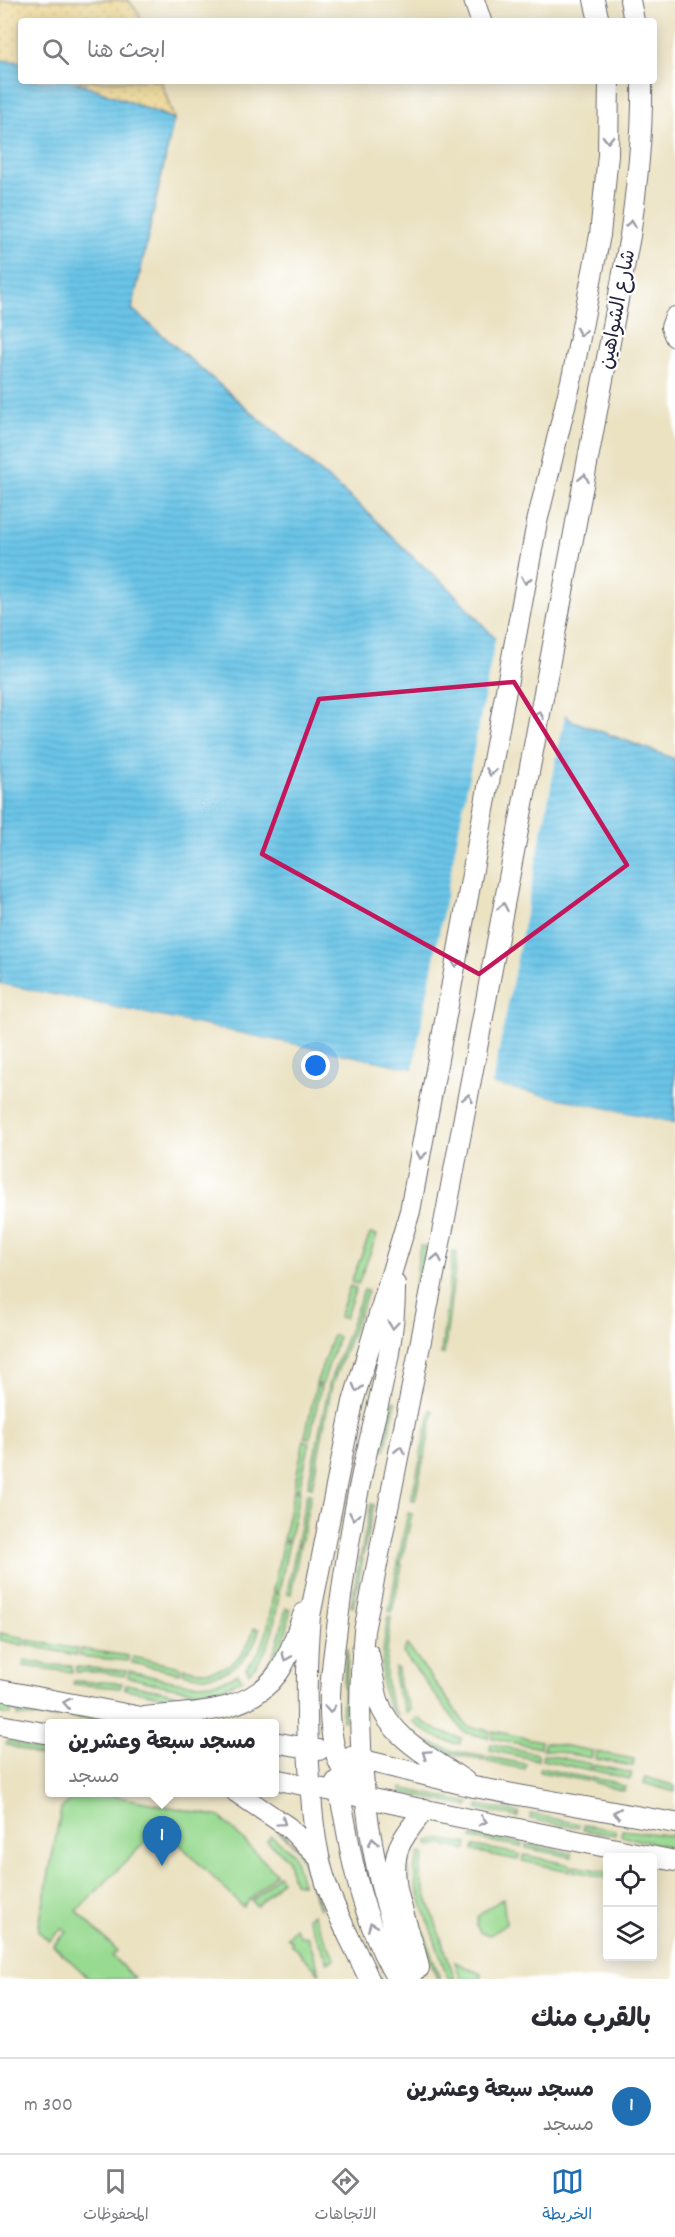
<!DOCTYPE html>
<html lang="ar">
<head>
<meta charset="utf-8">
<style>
  :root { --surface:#fff; --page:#f7f7f7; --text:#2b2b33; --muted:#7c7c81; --line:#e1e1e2; --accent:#1f6fb2 }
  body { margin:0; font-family:Dekko,"Playpen Sans Arabic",sans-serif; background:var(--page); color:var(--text); direction:rtl }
  .controls { position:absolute; right:18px; bottom:18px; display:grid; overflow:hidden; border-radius:6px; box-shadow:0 3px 15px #0003 }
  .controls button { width:54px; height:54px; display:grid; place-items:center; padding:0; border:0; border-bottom:2px solid var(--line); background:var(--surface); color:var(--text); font:30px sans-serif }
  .you { position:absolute; left:316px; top:1066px; width:21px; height:21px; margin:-15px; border:4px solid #fff; border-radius:50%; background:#1a73e8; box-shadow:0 0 0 9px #1a73e833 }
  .badge { display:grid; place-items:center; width:39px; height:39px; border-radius:50%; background:var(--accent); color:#fff; font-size:20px; font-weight:700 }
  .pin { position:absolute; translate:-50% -50px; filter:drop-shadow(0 2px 3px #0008) }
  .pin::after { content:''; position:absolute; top:32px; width:21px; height:18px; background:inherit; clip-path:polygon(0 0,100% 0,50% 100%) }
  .popup { position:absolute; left:45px; top:1719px; width:234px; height:78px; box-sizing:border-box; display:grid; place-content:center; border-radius:6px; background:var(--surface); filter:drop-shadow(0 2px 4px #0005); font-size:20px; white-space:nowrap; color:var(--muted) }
  .popup b { font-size:22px; color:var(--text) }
  .popup::after { content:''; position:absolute; left:50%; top:100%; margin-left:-12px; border:12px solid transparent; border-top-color:var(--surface) }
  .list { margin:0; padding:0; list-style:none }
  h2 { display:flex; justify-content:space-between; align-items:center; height:78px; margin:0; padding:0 24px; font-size:26px }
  h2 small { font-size:20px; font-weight:400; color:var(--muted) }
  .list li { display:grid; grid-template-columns:39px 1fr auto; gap:18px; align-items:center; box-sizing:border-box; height:96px; padding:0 24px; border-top:2px solid var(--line) }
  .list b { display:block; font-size:22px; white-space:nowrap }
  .list p { margin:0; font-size:20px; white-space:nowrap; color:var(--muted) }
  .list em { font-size:20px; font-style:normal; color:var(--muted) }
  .icon { flex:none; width:33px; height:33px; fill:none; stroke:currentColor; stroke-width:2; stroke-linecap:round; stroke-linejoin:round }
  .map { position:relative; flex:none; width:675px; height:1979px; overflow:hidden; direction:ltr }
  .search { position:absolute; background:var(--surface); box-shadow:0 3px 15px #0003; left:18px; right:18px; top:18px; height:66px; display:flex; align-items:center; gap:15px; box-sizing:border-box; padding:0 21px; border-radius:6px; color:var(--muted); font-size:22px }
  .sheet { height:174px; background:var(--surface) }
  nav { display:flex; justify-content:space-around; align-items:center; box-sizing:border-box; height:84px; border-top:2px solid var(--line); background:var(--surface); font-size:16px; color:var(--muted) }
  nav a { display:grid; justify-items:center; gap:3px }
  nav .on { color:var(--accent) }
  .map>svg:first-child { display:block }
  .grass { fill:#99da91; stroke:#5e7e66; stroke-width:1.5 }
  .sand { fill:url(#sand-dots); stroke:#887e6c; stroke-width:1.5 }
  .water { fill:url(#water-rules); stroke:#467391; stroke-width:1.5 }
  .pier { fill:#ebe2c2 }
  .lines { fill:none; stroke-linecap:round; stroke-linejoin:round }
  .street-casing { stroke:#68656a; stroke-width:22 }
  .street { stroke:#fff; stroke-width:20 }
  .oneway { stroke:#9c9ca7 }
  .marked { fill:none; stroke:#c2185b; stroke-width:4.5; stroke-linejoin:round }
  .labels { text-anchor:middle; stroke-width:4.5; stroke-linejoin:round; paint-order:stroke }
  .street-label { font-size:20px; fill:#22223b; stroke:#fff }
</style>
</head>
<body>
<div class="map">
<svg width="675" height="1979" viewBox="0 0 675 1979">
  <defs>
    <pattern id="sand-dots" width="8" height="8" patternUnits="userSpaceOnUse" patternTransform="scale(1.5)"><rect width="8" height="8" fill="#eeda9e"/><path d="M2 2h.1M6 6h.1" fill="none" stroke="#ccbb89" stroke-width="1.8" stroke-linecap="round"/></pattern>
    <pattern id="water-rules" width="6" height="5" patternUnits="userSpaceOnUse" patternTransform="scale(1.5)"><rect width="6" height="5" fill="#69c4e7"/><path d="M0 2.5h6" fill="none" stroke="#5ba8c7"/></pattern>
  </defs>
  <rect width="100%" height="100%" fill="#fff"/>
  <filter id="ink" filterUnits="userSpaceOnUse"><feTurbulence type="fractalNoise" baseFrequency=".0167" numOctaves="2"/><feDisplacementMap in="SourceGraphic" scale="12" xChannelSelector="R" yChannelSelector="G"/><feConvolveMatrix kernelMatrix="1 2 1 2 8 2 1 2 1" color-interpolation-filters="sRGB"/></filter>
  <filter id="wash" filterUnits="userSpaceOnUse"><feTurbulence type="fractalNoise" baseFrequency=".008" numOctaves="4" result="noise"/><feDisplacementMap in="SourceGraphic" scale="24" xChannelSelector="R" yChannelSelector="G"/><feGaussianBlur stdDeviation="1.35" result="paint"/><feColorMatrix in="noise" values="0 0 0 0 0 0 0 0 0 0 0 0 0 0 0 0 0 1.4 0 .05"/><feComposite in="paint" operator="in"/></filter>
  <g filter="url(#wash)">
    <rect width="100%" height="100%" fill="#ebe2c2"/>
    <path class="grass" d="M370 1234 377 1235 358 1284 351 1282Z
      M420 1246 426 1247 416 1295H414Z
      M453 1252 457 1253 444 1354H441Z
      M350 1286 356 1288 345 1318 339 1317Z
      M364 1290 368 1291 332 1385 312 1487 308 1486 330 1381Z
      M333 1335 338 1337 322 1385 316 1384Z
      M316 1386 321 1387 310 1438 305 1437Z
      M393 1401 396 1402 385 1450H382Z
      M431 1410 434 1411 424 1459 420 1458Z
      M304 1440 310 1442 299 1489 294 1488Z
      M420 1461H423L415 1500H411Z
      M294 1490 300 1491 289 1540 283 1539Z
      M307 1493H311L301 1543 297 1542Z
      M371 1504 374 1505 363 1555H361Z
      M408 1513 412 1514 401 1563 398 1562Z
      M283 1541 289 1542 279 1592 273 1591Z
      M297 1544 300 1545 291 1594 287 1593Z
      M360 1557 363 1558 353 1607 351 1606Z
      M398 1564 402 1565 392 1612 389 1611Z
      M273 1593 279 1594C274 1625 272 1651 249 1673L246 1668C268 1648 269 1622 273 1593Z
      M286 1608 290 1609C288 1639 276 1662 256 1684L253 1681C276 1660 280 1637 286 1608Z
      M388 1616 391 1617C387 1654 379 1684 398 1718 372 1692 384 1649 388 1616Z
      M254 1628 259 1629C250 1665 218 1684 183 1673L184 1668C219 1678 245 1663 254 1628Z
      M0 1633 25 1638 23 1645 0 1640Z
      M28 1640 77 1649 76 1655 27 1645Z
      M407 1645 467 1726 490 1731 488 1738 464 1732 403 1653Z
      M80 1649 128 1656V1661L79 1656Z
      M346 1649H348L345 1721 342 1720Z
      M133 1657 181 1667 180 1673 132 1663Z
      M24 1660 48 1665 72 1666V1672L23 1666Z
      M76 1667 126 1671 124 1676 100 1672H76Z
      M395 1668 398 1669 399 1686 410 1710 406 1712 395 1686Z
      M129 1671C166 1679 203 1694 238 1674L242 1679C204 1701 168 1686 128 1677Z
      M74 1681 122 1683 120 1688 73 1684Z
      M126 1684 175 1694 173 1699 125 1689Z
      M0 1700 13 1703 10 1715 0 1713Z
      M16 1703 58 1710 57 1718 17 1716 18 1712 14 1711Z
      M68 1711 116 1722V1723H105L67 1716Z
      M417 1718 438 1731 461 1738 460 1744C441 1741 428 1734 413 1722Z
      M493 1731 541 1741 540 1748 492 1738Z
      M8 1740 48 1755 47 1759 6 1744Z
      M424 1741 453 1751 485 1757 484 1760 447 1753 423 1744Z
      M545 1742 593 1751 591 1758 543 1749Z
      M491 1744 538 1754V1760L490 1750Z
      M596 1752 634 1759 633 1766 595 1759Z
      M543 1754 591 1764 590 1770 542 1760Z
      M488 1757 526 1764 525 1769 487 1762Z
      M594 1765 632 1773 630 1779 592 1770Z
      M540 1768 588 1778 587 1781 539 1772Z
      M646 1777 675 1786V1792L644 1783Z
      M591 1778 609 1781 625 1787 624 1791 590 1781Z
      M401 1788 469 1803 468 1807 401 1792Z
      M77 1793H100L220 1817 276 1873 243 1907 161 1826 77 1911 117 1951 112 1956 135 1979H90L53 1945 67 1932 63 1928 49 1941 38 1931 61 1809Z
      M479 1805 519 1813 518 1817 478 1809Z
      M531 1814 579 1824 578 1828 530 1819Z
      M583 1825 616 1830 615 1835 583 1830Z
      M622 1830 675 1836V1848L621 1836Z
      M281 1831 304 1854 314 1890 321 1908 319 1909 298 1850 288 1839 279 1833Z
      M473 1834 522 1843 521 1847 472 1838Z
      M271 1836 293 1853 302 1884 294 1883 287 1858 267 1841Z
      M437 1839 468 1844 467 1850 439 1844 430 1846 427 1842Z
      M526 1844 572 1853V1857L526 1848Z
      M411 1845 414 1846 408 1862V1887L440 1979H437L405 1889 403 1871Z
      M474 1846 519 1854 518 1860 473 1851Z
      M420 1853 425 1855 420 1869V1877L455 1979H448L416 1885 414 1869Z
      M524 1855 571 1865 570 1871 522 1861Z
      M574 1866 607 1872V1878L573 1871Z
      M278 1875 282 1880 257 1906 252 1901Z
      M503 1898 506 1924 490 1935 481 1933 476 1925 478 1916Z
      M313 1914 335 1959 328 1962 307 1917Z
      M295 1928 300 1936 308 1937 320 1974 291 1944 292 1942 287 1937Z
      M455 1962 481 1974 482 1979H461Z"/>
    <path class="sand" d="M0 0H128L139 14 141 21H21V62L0 60Z
      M74 81H161L174 119Z"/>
    <path class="water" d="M0 60 21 62V81H74L174 119 132 309 366 511 414 558 449 588 570 720 675 759V1123L0 984Z"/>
    <path class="pier" d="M496 635 566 710 492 1085 675 1123V1126L0 987V984L413 1069Z"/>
  </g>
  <g filter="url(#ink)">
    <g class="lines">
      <defs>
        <path id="street" d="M474 0 481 21
          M594 0 599 21
          M630 0 634 21
          M675 317 671 327 675 337
          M369 1654C372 1669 374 1685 378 1700 391 1739 434 1759 465 1781
          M0 1690 157 1720
          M145 1717C191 1712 248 1715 278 1673 290 1656 296 1633 304 1613
          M0 1725 50 1734
          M274 1742 319 1750
          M351 1757 474 1787 675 1823
          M274 1779 675 1861
          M336 1782C344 1808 347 1836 353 1863 362 1904 376 1943 397 1979
          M236 1792 288 1827 318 1857
          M367 1798C353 1786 341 1772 336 1754 325 1715 331 1674 336 1636 343 1577 352 1518 365 1460 378 1402 396 1343 395 1284
          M419 1968C413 1932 385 1883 399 1847 405 1833 416 1821 425 1809
          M369 1979C355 1947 337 1917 326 1883 312 1839 311 1794 308 1748 306 1704 306 1661 310 1616L353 1402 410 1211 537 522 573 373 600 235 608 155 609 81
          M411 1979C400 1946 387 1912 379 1878 361 1798 356 1712 364 1631L445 1218 630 236C637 184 643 134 642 81"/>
      </defs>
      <use href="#street" class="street-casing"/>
      <use href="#street" class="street"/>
    </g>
    <defs><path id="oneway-chevron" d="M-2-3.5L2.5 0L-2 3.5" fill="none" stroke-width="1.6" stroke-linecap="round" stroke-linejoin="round" transform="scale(1.5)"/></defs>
    <g class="oneway">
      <use href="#oneway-chevron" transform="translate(608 139) rotate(91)"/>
      <use href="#oneway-chevron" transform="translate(631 224) rotate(-81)"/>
      <use href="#oneway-chevron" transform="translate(581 332) rotate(101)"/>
      <use href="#oneway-chevron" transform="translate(584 478) rotate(-79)"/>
      <use href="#oneway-chevron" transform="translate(526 580) rotate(100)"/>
      <use href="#oneway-chevron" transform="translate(539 715) rotate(-79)"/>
      <use href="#oneway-chevron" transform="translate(491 772) rotate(100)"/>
      <use href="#oneway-chevron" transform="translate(503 907) rotate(-79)"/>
      <use href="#oneway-chevron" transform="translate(456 963) rotate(100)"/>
      <use href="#oneway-chevron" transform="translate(468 1098) rotate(-79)"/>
      <use href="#oneway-chevron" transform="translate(421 1155) rotate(100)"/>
      <use href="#oneway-chevron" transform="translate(437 1258) rotate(-79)"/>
      <use href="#oneway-chevron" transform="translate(393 1325) rotate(95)"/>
      <use href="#oneway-chevron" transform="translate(357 1388) rotate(105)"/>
      <use href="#oneway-chevron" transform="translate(400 1450) rotate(-79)"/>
      <use href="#oneway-chevron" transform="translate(354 1516) rotate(101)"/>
      <use href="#oneway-chevron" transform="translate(286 1657) rotate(113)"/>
      <use href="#oneway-chevron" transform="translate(67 1703) rotate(-169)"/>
      <use href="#oneway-chevron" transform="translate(330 1709) rotate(88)"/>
      <use href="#oneway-chevron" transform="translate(426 1754) rotate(-145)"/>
      <use href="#oneway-chevron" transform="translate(617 1813) rotate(-170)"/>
      <use href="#oneway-chevron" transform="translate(483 1821) rotate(12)"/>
      <use href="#oneway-chevron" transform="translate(282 1822) rotate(35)"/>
      <use href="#oneway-chevron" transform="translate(373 1842) rotate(-99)"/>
      <use href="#oneway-chevron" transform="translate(372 1926) rotate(-112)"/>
    </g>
  </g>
  <path class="marked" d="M514 682 627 865 479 974 262 854 319 699Z"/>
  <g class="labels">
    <g class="street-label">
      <text transform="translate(616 309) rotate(-79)" y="7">شارع الشواهين</text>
    </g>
  </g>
</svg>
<div class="controls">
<button><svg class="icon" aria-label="locate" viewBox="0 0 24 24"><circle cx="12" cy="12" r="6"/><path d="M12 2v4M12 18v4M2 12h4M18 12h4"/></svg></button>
<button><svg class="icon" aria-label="layers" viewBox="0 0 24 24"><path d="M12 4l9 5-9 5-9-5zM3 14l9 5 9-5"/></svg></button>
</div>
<div class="you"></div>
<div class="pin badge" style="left:162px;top:1866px">1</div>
<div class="popup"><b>مسجد سبعة وعشرين</b>مسجد</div>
<div class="search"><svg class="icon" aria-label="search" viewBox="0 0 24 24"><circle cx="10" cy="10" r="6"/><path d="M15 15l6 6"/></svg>ابحث هنا</div>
</div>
<section class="sheet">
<h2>بالقرب منك<small></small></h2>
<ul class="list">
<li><span class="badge">1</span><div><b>مسجد سبعة وعشرين</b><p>مسجد</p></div><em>300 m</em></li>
</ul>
</section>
<nav>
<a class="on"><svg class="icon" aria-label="map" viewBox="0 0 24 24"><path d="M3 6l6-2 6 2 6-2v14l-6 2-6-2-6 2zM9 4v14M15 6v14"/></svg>الخريطة</a>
<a><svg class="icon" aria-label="directions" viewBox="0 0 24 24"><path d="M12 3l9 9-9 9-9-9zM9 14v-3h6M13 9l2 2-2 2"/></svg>الاتجاهات</a>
<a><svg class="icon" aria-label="saved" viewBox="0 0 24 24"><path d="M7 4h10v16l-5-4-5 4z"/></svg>المحفوظات</a>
</nav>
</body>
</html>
